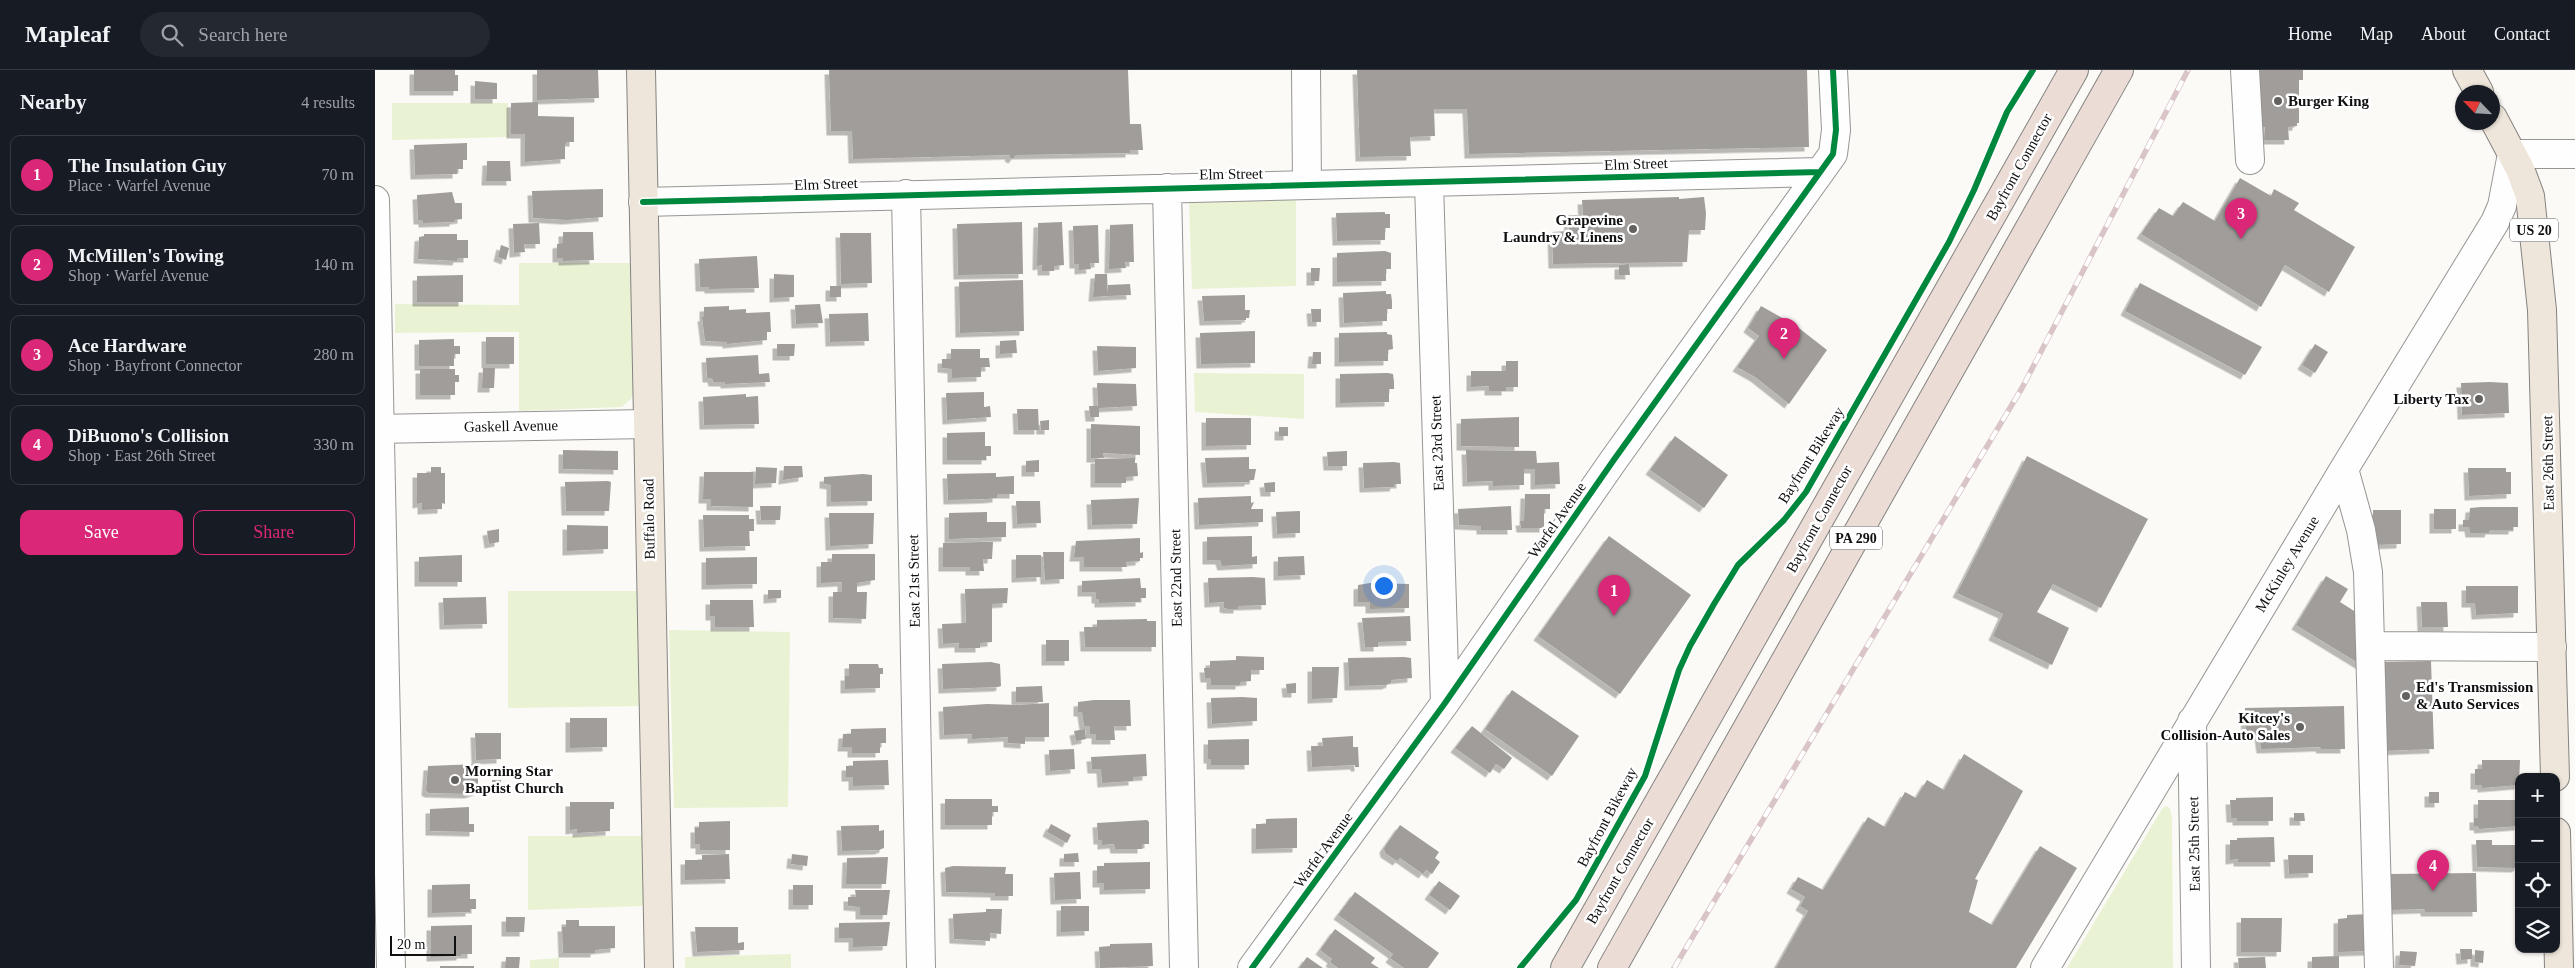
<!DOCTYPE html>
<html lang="en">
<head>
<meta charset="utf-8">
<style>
  :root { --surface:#171b24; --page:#242831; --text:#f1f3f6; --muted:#9ea1a6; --line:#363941; --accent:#db2777 }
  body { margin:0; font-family:Georgia,serif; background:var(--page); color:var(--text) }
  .controls { position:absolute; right:15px; bottom:15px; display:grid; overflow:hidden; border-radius:10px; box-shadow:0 1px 4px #0004 }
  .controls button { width:45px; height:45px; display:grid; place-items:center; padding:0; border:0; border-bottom:1px solid var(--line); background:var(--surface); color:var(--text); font:25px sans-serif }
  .compass { position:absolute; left:2080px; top:15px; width:45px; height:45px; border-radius:50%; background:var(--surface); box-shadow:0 1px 4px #0004; rotate:295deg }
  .scale { position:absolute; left:15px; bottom:12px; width:66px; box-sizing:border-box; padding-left:5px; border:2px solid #101010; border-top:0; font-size:14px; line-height:18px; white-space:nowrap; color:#101010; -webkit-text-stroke:4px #fff; paint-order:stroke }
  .you { position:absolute; left:1008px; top:515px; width:18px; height:18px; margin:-12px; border:4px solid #fff; border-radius:50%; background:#1a73e8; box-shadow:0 0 0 8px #1a73e833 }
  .badge { display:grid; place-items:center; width:32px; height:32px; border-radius:50%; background:var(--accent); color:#fff; font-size:16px; font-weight:700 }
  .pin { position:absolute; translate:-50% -41px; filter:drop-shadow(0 1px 2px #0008) }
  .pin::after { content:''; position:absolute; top:26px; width:18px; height:15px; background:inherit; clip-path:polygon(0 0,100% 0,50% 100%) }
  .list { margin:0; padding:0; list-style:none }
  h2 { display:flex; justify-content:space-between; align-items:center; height:65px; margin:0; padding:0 20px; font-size:21px }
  h2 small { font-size:16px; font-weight:400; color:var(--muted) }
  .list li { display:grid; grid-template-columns:32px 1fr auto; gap:15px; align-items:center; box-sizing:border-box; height:80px; margin:0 10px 10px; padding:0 10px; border:1px solid var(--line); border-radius:10px }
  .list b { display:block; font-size:19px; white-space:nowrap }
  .list p { margin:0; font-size:16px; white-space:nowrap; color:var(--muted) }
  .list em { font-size:16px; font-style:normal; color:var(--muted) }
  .actions { display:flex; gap:10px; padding:15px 20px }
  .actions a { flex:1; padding:11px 0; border:1px solid var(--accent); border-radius:10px; text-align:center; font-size:18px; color:var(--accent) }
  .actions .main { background:var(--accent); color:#fff }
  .icon { flex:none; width:28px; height:28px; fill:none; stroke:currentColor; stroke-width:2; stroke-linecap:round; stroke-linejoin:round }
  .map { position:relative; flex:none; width:2200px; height:898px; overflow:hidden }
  header { display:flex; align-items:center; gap:30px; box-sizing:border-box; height:70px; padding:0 25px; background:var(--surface); border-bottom:1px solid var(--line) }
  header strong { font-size:24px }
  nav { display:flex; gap:28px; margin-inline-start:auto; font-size:18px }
  .search { width:350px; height:45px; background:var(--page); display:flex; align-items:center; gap:12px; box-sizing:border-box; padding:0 18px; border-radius:28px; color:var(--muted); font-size:19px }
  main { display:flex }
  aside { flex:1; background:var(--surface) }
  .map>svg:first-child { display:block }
  .grass { fill:#eaf2d4 }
  .building { fill:#a09d9b; filter:url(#shadow) }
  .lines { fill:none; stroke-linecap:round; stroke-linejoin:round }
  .minor-casing { stroke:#969594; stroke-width:30 }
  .major-casing { stroke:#848381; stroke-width:30 }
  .highway-casing { stroke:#848381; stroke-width:30 }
  .minor { stroke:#fffefe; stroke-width:28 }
  .major { stroke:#eee6da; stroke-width:28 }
  .highway { stroke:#ebdcd6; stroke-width:28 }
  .rail-casing { stroke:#d9c4c8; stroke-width:5.5 }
  .rail { stroke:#fff; stroke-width:4; stroke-dasharray:11; stroke-linecap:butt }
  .cycleway-casing { stroke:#fff; stroke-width:9 }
  .cycleway { stroke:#00873e; stroke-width:6 }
  .poi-dot { fill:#636260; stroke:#fff; stroke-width:2 }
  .labels { text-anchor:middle; stroke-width:5; stroke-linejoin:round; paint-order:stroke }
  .shield { fill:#fff; stroke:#585858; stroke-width:1 }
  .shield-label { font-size:14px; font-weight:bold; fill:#101010 }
  .poi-label { font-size:15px; font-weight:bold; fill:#101010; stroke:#fff; text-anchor:start }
  .street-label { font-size:15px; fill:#101010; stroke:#fff }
</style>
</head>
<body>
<header>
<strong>Mapleaf</strong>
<div class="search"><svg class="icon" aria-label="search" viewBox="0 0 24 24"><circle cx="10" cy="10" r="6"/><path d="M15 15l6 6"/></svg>Search here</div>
<nav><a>Home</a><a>Map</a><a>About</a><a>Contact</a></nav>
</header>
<main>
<aside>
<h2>Nearby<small>4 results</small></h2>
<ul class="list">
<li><span class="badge">1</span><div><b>The Insulation Guy</b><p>Place · Warfel Avenue</p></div><em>70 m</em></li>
<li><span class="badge">2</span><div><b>McMillen's Towing</b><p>Shop · Warfel Avenue</p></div><em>140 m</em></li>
<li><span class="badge">3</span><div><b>Ace Hardware</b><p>Shop · Bayfront Connector</p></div><em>280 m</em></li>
<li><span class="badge">4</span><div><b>DiBuono's Collision</b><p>Shop · East 26th Street</p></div><em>330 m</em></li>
</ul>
<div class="actions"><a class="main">Save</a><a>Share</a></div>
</aside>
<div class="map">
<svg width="2200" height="898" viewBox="0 0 2200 898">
  <defs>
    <filter id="shadow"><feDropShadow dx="-4.5" dy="4.5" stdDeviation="0" flood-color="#0004"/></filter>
  </defs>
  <rect width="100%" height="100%" fill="#fcfaf6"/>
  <path class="grass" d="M17 33H133L134 67 17 70Z
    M921 128V216L817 219 814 131Z
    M144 193H258V323L256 329 247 337 144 341V262L20 263V234L144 235Z
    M819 303 929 304V349L820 342Z
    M133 521H262L267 636 133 638Z
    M294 560 415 562 413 737 299 738Z
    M1791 736 1795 738 1797 749 1798 898H1692L1787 739Z
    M153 766H269V836L153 840Z
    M416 884V898H310V887Z
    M184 888V898H155V890Z"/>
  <path class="building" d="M39 0H80V5H83V21H39Z
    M162 0H223L224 28 162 30Z
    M454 0H753L755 54H766L768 80H755V83L641 85 638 89 634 87 635 85 478 89 477 61H456Z
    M982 0H1432L1434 77 1094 84 1092 39H1059L1060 66 1035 67 1036 86 985 87Z
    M1877 0H1928V10H1924V53H1922V56L1913 57 1914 70H1889L1890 57H1882Z
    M100 11 122 13V29H100Z
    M163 32V46L199 47V72H192L190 75V89L150 92V64H136V33Z
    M92 73V90H88V99H82V104L40 105 39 75Z
    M112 91H135L136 111H111Z
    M1865 108 1896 126 1899 119 1924 133 1919 140 1980 177 1954 222 1910 195 1886 237 1766 164 1784 138 1798 146 1808 132 1840 151Z
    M228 119V147L192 150 158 148 157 121Z
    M77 122 80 133H87V149L79 150V152L48 153V150H43L42 125Z
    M1304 127V129L1329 127 1331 143 1330 160H1314L1312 192 1178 194 1177 162 1194 161 1193 145H1208L1207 130Z
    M1010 142V144H1015V158H1010V170L962 171 961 143Z
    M647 152 648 204 583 205 582 154Z
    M687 152 689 195 679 196V201H667V195L662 196 663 153Z
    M164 153 165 174H149L150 182 139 183 138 154Z
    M758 154 759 192H750L751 198 734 199 735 155Z
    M723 155 724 193H715L716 199 704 200V194H699L698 156Z
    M188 162H218L219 190 188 191V188H182V174L188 173Z
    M465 163H496L497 213 466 214Z
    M49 164H82V170H93V188H83L82 191 43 189 44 167 49 166Z
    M126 175 134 178 131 190 123 187Z
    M1010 181 1016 183V199H1011V211L962 212V183Z
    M382 186 384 218 334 219V217H325L324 189Z
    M1254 194 1255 205H1244V195Z
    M936 198H945L944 211H936Z
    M399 204 419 205V227L399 228Z
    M720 204H732L733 226 718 227Z
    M88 205V232H42V206Z
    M648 210 649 261 585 263 584 212Z
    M1765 213 1887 277 1870 305 1750 241Z
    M755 214 756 225 733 226V215Z
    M455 216H466V227H455Z
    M1011 221V224H1016L1017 231V239H1012V251L969 253 968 223Z
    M870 225V240H875L874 248H871V250L829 251 827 226Z
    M445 234 448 253 421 254 420 235Z
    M354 236V240L371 239V243L395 242 396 262H392V270L352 274V272L330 271 327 247H329V237Z
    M1386 236 1420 255 1452 280 1414 334 1380 307 1362 297 1384 266 1373 258Z
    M936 239H946V252H937Z
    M493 243 494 271 455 272 454 244Z
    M880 261V293L826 294 825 263Z
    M1012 262V264L1017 265 1018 279 1013 280V291L964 292V263Z
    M111 267H139V294H111Z
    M79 269V276H85V284H79V296H44V270Z
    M641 270 642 283 625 284V271Z
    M402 274H420L419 286H402Z
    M1940 274 1953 282 1940 303 1927 295Z
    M722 276 761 277V298L723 301Z
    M576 279H605V288H614L615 297H606V307L577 308V299L567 298V289H576Z
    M938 282H946V294H937Z
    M383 285 384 304 394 303 395 312 350 314V312H338L337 308H332L331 288Z
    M1131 291H1143V317H1131V321H1114V316L1096 317V301H1131Z
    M108 298H120L119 318H107Z
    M45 299H80V305H84V312H80V325H45Z
    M1013 303 1018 304 1019 312V319H1014V332L965 333V304Z
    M2115 312 2133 313 2134 343 2087 345 2086 313Z
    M722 313 761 314 762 336 724 338V347H715L714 336H723Z
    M609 322V337L615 336 616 347 572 350 571 323Z
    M371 324V327L383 326 384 354 329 355 328 327Z
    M642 339H663L664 360H643Z
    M1144 347V377L1086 376V349Z
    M831 348H876V375L831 376Z
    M674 350V360H666L665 351Z
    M716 354 765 356V385L728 383 729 388H716Z
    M904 357H913V366H904Z
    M610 362V376H616V386H611V390H572V363Z
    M1300 366 1353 405 1329 438 1275 400Z
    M188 380 243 381V400L188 399Z
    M1091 380 1161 381 1162 393 1184 392 1185 414 1160 415V399H1149V415L1118 416V411L1092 412Z
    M972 381V396H953L952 382Z
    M1652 386 1773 449 1726 538 1678 514 1662 542 1694 558 1677 595 1618 566 1628 544 1582 523Z
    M874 387V399H881L879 410H874V412L832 413 830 388Z
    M760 388V393H762L763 406 751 407V413H720V389Z
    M664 390V402H651V391Z
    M1019 392 1025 393 1026 414H1020L1019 417 989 418 988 393Z
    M409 396H427L428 407 408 410Z
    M56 397H66V403H70V434L67 433V439L47 440V433L42 434V403H56Z
    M381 397 402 398 401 413 380 414Z
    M2093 398H2131V402H2136V424L2094 426Z
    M329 402H378V437L336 436V429H328Z
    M621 403V407L639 406V424H622V428L611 429 573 430 572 404Z
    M488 404 497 405V431L456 432V415L449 414V407Z
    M233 411 236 412 234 441H191L190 412Z
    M900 412V422H890L889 413Z
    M1150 424H1175V439H1169V458H1146L1145 451H1149Z
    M876 426V433L879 432 876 439H888V452L824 455 823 428Z
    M764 428 762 454 717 455 716 430Z
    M641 431H665L666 453 642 454Z
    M385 436H406L405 450H386Z
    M1136 436 1137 460H1106V456L1084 455 1083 439Z
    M2106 437H2143V457H2138V460H2115L2114 463H2095L2094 457H2088V450H2094L2095 438Z
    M2059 439H2081V459H2059Z
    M1998 440H2026V474L1998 475Z
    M925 441V463L902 464 901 442Z
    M612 442V452H631V467L574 469V443Z
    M454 443H499L498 474 455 476Z
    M328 445H374V449H379V461H374L375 476 329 477Z
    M192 455 233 456V479L192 481Z
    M124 459V472L114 474 112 461Z
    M877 466V487L882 486V494L847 496 845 490H832V467Z
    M1234 466 1316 525 1245 624 1163 566Z
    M765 468V483L768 482V488H765V491L751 492 752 497H709V487H699L701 471Z
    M605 472H618L617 489H608L609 501H595V497H568V473Z
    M668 482H689V509L670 510Z
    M457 484H500V510L482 513V522H492L491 549 458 548V522H467V512L446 513V492H457Z
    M87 485V512H44V487Z
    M641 485H666V507L641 508Z
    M929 486 930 505 903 506V487Z
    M382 487V514L331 515V488Z
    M1951 506 1973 519 1965 532 1987 546 1988 596 1921 555Z
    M878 507 890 508 891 535 863 536V539H853L849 538V532L834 533 833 508Z
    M765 508 766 518H771V528H765V532L724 533V529H721V522H707V511Z
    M995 513 1034 514V538L995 539V532H983V515Z
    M2091 516H2143V543L2101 545 2100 533H2091Z
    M633 518 632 533 617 534V572L605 573V578H584V573L568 574 567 554 591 553 590 519Z
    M393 520H406V528L393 529Z
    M111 527 112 554 69 555 68 528Z
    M335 530H378L379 557H340V546H335Z
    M2046 532H2072L2073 557H2047Z
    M1035 546 1036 571 1003 572V577H990L987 548Z
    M772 549V551H781V577H710L709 557H722V550Z
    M671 570H694V591H671Z
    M861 586 889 587V600H876V611L865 612V615H836V608H830L829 598H835V591L861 590Z
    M1029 587 1036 588 1037 608 1016 610V613L1011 615 974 616 973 588Z
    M2056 591 2059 679 2007 681 2004 592Z
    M616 592 625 594 626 616 623 617 568 619 567 594Z
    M474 594H503L504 598H508V604H505V618L470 619V606H474Z
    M937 597H964L962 628 937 629Z
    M921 613V623H912L911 614Z
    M667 616 668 632H641V617Z
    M1137 620 1204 666 1177 706 1110 659Z
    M867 627 882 628V651L837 654 836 628Z
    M719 630H755L756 656H739L740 670H721V664H715V656H709L707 642H703V632Z
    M674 633V667H650V674L633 673V667L597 669V664L569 665 568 637 612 634 643 635Z
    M1969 636 1970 679H1946L1945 677 1886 679 1884 664 1871 665 1870 638Z
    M195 648H232V677L195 678Z
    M1097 656 1137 688 1129 699 1121 694 1115 703 1080 678Z
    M511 658V673H505V683H477V677H467L468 664H476V659Z
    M710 659 711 669 701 671 699 661Z
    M100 663H126V689L101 690Z
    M978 666V677H983L984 697H980V695L937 697 936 676H948L947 668Z
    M874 669V695H836V689H833V670Z
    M699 679 700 699 675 701 674 680Z
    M771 684 772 706 758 707V711L727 713 726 699H717L716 687Z
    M1589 684 1648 721 1600 809 1603 810 1594 842 1617 855 1665 776 1702 798 1641 898H1401L1433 841 1425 836 1430 827 1416 819 1423 807 1448 820 1493 747 1510 757 1530 722 1541 728 1552 710 1569 720Z
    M513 690 514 715 478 716V707H471V696H478V691Z
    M2107 690H2145L2144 715 2107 718V715H2100V699H2107Z
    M103 694V721L94 724 54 723 51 721 53 696Z
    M117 710H126V718L117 719Z
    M2054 722H2064V733H2054Z
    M1898 727V751H1862V748H1856L1855 730H1861V728Z
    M570 729H617V736H623V742H617V755H570Z
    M2103 730H2144V756L2104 759 2103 756H2099V748H2103Z
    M195 732H239V739H235V761L202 763V759L195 760Z
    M94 737V754H99V762L55 761V739Z
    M1919 743H1929L1930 751H1919Z
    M922 748V778L881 779V754H891V749Z
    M772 750 774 752V774H767V779H740L739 774 727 775V770H723L722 753Z
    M355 751V780H325V774H320V758H324V752Z
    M676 754 696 765 692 773 672 762Z
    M504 755V761L509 760V778L504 780 467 781 466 756Z
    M1025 755 1064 782 1060 788 1065 792 1057 804 1051 800 1048 804 1025 788 1022 791 1010 783 1009 778Z
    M1899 767 1900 792H1863V789L1855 790V770H1862V768Z
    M2101 770H2117V775H2144V796L2141 798 2102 797Z
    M703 783 704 792H689V784Z
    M354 784 355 809 310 810V790H327V785Z
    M417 784 433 786 432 796 416 794Z
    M1913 785H1938V803L1914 804Z
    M513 787 511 814H471L472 788Z
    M775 792V819L729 820V813H722V796H729V793Z
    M578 796 631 797 630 804H638V826H620V823L571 822 570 798Z
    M705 802 706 829 680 830 679 803Z
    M2101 803 2102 842H2050V839L2015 840 2014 804Z
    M1064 811 1085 826 1075 840 1054 825Z
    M95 814V829H101V839H95V842L57 843V815Z
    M418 815H438V835H418Z
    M480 820H515L512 845H485V837L473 836V827H481Z
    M980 822 1064 883 1053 898H1029L1015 888 1018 884 963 845Z
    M686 836H714V861L686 862Z
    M611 839H627L626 864 615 863V871L579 869 578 844 611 842Z
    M1996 844V881L1963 882V849L1972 848V845Z
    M131 847H150L149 862H131Z
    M1866 848H1907L1906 882H1866Z
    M191 850H204V856H240V878L220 880V883H188L187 857H191Z
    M515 852 512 876 478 877V868H464V853Z
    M97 855V884H86V886L56 887V856Z
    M320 857H363V873L369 872V880L322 882Z
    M960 859 1000 888 996 893 1004 898H963L955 892 957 889 945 880Z
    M777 873 778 896 725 898 724 877 735 876V874Z
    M2085 879H2097V889L2086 890Z
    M2100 880 2109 881 2108 893 2100 892Z
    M2025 881 2042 882 2040 896 2024 895Z
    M1964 886V898H1937V887Z
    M131 887H145L144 898H130Z
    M932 887 948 898H924Z
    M1890 887 1891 898H1864L1863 888Z
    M65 896H99V898H65Z"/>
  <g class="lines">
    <defs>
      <path id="minor" d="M931 0 932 115
        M1870 0 1875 90
        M1054 113 1070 633
        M792 118 809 898
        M531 124 546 898
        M0 130 16 898
        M268 132 1445 102
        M0 359 272 354
        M1969 399 1986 460 1993 502 2004 898
        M2005 576 2177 577
        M1817 651 1821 898
        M877 898 1070 633 1238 391 1458 84 1461 60 1458 0
        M1670 898 1969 399 2120 152 2127 136 2137 84H2200"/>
      <path id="major" d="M266 0 284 898
        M2092 0 2104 22
        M2118 48 2145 99 2155 126 2167 240 2180 707
        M2181 762 2184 898"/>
      <path id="highway" d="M1190 898 1699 0
        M1237 898 1744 0"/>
    </defs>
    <use href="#minor" class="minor-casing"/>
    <use href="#major" class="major-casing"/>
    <use href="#highway" class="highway-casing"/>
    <use href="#minor" class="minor"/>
    <use href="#major" class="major"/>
    <use href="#highway" class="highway"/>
    <defs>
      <path id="rail" d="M1299 898 1647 318 1813 0"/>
    </defs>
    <use href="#rail" class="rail-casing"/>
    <use href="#rail" class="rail"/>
    <defs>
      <path id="cycleway" d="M268 132 1445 102
        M877 898 1070 633 1238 391 1458 84 1461 60 1458 0
        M1145 898 1201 830 1270 706 1304 600 1315 576 1339 534 1363 495 1409 450 1431 422 1574 172 1599 120 1632 42 1658 0"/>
    </defs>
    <use href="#cycleway" class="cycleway-casing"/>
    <use href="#cycleway" class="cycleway"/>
  </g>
  <g class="poi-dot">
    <circle cx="1903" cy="31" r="5"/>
    <circle cx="1258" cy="159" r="5"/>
    <circle cx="2104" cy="329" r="5"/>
    <circle cx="2031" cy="626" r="5"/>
    <circle cx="1925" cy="657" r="5"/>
    <circle cx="80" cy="710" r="5"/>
  </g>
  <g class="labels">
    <g class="shield">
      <rect x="2135" y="148.5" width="48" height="23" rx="4"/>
      <rect x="1455" y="456.5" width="52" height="23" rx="4"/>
    </g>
    <g class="shield-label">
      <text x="2159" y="165">US 20</text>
      <text x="1481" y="473">PA 290</text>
    </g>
    <g class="poi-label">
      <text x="1913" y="36">Burger King</text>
      <text x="1248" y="155" text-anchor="end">Grapevine<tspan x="1248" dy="17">Laundry &amp; Linens</tspan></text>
      <text x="2094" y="334" text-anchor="end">Liberty Tax</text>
      <text x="2041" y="622">Ed's Transmission<tspan x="2041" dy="17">&amp; Auto Services</tspan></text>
      <text x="1915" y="653" text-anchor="end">Kitcey's<tspan x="1915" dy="17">Collision-Auto Sales</tspan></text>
      <text x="90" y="706">Morning Star<tspan x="90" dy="17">Baptist Church</tspan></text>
    </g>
    <g class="street-label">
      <text transform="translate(1261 94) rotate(-2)" y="5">Elm Street</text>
      <text transform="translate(1644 97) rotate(-61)" y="5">Bayfront Connector</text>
      <text transform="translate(856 104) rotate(-1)" y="5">Elm Street</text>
      <text transform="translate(451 114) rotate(-2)" y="5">Elm Street</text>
      <text transform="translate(136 356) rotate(-1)" y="5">Gaskell Avenue</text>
      <text transform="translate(1062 373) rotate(-92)" y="5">East 23rd Street</text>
      <text transform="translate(1436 385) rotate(-58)" y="5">Bayfront Bikeway</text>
      <text transform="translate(2173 393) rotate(-91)" y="5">East 26th Street</text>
      <text transform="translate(274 449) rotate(-91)" y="5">Buffalo Road</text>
      <text transform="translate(1444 449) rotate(-61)" y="5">Bayfront Connector</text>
      <text transform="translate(1182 450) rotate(-55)" y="5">Warfel Avenue</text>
      <text transform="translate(1912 494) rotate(-59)" y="5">McKinley Avenue</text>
      <text transform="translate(801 508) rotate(-91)" y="5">East 22nd Street</text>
      <text transform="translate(539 511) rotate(-91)" y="5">East 21st Street</text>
      <text transform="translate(1232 747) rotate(-62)" y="5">Bayfront Bikeway</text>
      <text transform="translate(1819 774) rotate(-91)" y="5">East 25th Street</text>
      <text transform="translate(948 780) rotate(-54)" y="5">Warfel Avenue</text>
      <text transform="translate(1245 801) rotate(-60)" y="5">Bayfront Connector</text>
    </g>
  </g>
</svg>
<div class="controls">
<button>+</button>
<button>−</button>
<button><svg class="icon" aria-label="locate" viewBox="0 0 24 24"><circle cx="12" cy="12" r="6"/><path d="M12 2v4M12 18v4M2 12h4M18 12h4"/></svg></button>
<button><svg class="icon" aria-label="layers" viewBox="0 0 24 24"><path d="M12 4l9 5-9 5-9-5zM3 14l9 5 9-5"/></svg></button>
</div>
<svg class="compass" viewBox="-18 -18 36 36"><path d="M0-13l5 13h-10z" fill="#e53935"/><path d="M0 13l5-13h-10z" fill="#9ea1a6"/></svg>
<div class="scale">20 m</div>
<div class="you"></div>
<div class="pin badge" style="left:1239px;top:546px">1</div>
<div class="pin badge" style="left:1409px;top:289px">2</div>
<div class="pin badge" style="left:1866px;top:169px">3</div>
<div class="pin badge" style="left:2058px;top:821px">4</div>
</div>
</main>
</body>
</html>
